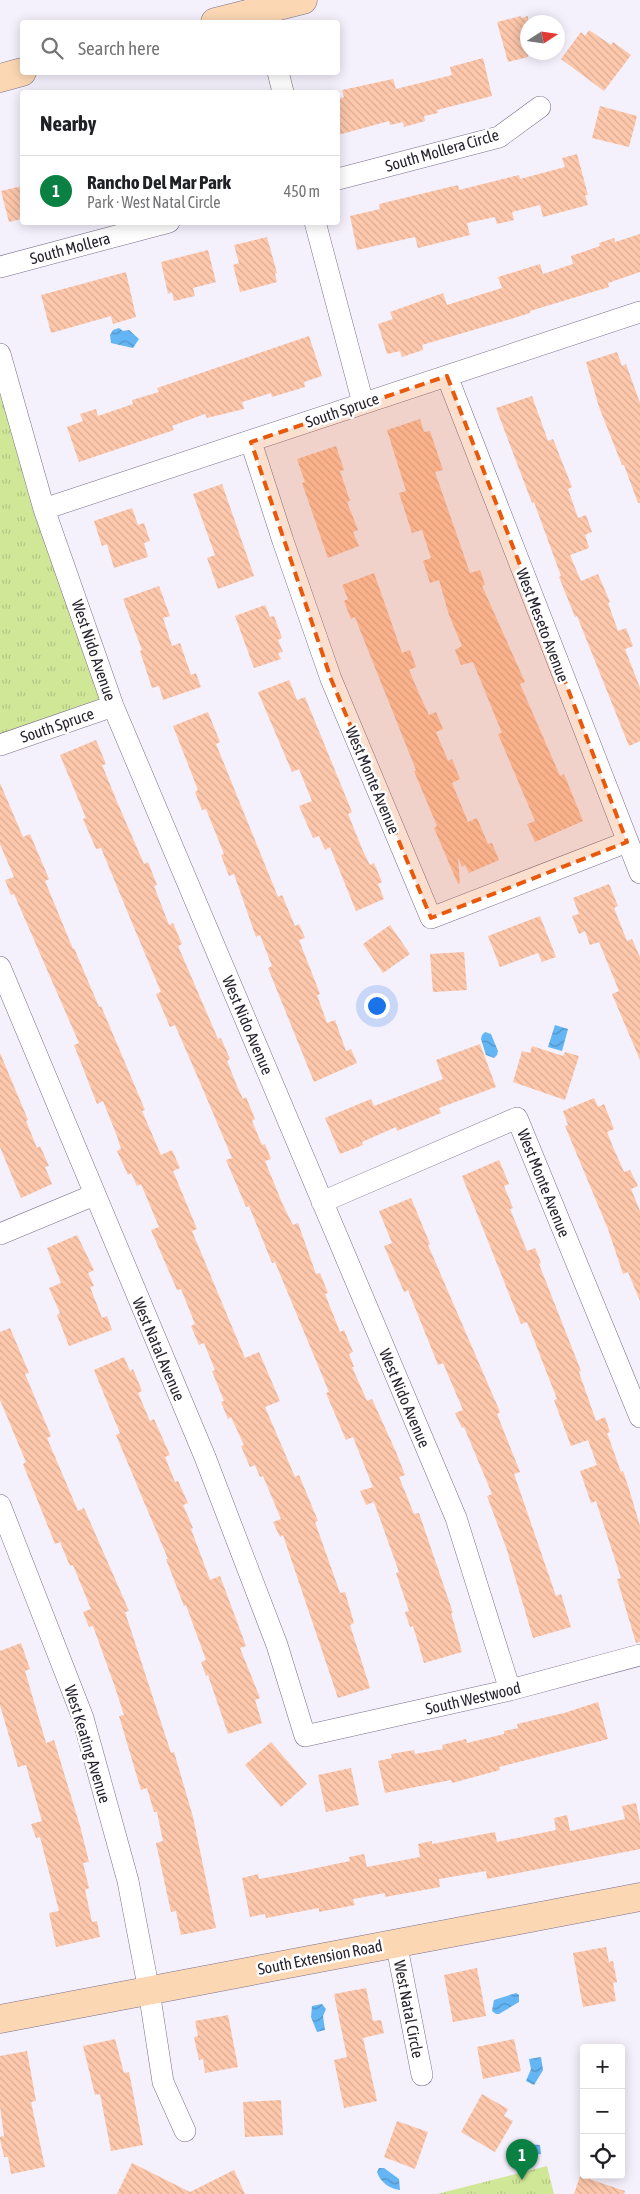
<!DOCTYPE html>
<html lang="en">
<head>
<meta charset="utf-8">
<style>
  :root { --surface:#fff; --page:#f2f2f2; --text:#202124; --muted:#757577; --line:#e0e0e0; --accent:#0b8043 }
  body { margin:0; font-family:"Asap Condensed",sans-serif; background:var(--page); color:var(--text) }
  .controls { position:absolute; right:15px; bottom:15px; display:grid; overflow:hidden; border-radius:5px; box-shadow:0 2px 12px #0003 }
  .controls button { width:45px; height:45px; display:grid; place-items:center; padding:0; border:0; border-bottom:1px solid var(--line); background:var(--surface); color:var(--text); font:25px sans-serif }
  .compass { position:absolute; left:520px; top:15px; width:45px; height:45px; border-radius:50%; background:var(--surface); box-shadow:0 2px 12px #0003; rotate:78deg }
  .you { position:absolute; left:376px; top:1005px; width:18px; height:18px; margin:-12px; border:4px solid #fff; border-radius:50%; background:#1a73e8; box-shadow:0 0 0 8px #1a73e833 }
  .badge { display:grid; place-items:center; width:32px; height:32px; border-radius:50%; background:var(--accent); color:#fff; font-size:16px; font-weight:700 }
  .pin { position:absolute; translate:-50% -41px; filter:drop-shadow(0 1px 2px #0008) }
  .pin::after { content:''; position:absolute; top:26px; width:18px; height:15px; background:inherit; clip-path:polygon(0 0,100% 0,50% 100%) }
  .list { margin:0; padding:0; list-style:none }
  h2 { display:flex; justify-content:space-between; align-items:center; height:65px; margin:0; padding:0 20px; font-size:21px }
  h2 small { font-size:16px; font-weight:400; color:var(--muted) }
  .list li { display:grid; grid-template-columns:32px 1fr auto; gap:15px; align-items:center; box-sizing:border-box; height:70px; padding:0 20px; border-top:1px solid var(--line) }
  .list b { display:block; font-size:19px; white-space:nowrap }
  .list p { margin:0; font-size:16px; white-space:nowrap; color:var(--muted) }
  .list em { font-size:16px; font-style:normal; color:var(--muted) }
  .icon { flex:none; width:28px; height:28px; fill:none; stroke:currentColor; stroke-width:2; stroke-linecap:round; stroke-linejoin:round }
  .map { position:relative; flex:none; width:640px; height:2194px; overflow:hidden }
  .search { position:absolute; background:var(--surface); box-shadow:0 2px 12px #0003; left:20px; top:20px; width:320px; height:55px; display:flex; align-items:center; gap:12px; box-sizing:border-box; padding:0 18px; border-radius:5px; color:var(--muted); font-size:19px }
  .panel { position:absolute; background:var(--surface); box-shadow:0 2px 12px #0003; left:20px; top:90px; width:320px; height:135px; border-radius:5px }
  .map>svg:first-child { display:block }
  .park { fill:url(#park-tufts) }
  .water { fill:url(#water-waves) }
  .building { fill:url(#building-back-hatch) }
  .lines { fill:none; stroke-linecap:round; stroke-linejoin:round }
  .street-casing { stroke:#79708b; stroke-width:22 }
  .secondary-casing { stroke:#79708b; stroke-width:29 }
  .street { stroke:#fff; stroke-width:21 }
  .secondary { stroke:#fbd7b4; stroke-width:28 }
  .marked { fill:#e8590c; fill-opacity:0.2; stroke:#e8590c; stroke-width:4; stroke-dasharray:10 6; stroke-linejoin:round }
  .labels { text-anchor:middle; stroke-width:5; stroke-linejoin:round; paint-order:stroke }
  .street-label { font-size:16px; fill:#28242f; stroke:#fff }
</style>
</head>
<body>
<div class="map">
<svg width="640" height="2194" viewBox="0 0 640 2194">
  <defs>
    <pattern id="park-tufts" width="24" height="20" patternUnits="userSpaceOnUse" patternTransform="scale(1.25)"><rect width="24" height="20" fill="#d1e798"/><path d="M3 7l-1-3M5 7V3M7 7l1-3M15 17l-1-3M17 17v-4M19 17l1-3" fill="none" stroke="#b3c683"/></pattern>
    <pattern id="water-waves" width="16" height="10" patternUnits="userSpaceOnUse" patternTransform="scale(1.25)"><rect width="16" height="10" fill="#63b5f4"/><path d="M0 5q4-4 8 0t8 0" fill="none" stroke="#5293c6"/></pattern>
    <pattern id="building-back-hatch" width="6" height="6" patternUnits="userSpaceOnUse" patternTransform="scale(1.25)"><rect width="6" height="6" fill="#fec8ac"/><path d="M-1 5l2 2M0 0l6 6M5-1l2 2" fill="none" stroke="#daac94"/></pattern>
  </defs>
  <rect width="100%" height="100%" fill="#f4f0fc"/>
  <path class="park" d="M0 373 113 706 0 745Z
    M547 2166 554 2194H437Z"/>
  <path class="water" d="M119 328 123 331 129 330 139 339 133 348 111 343 110 335 113 330Z
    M555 1025 568 1029 562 1051 548 1047Z
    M485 1032 491 1034 498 1051 497 1055 494 1058 486 1055 481 1039 482 1035Z
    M516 1993 519 1995V2002L499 2014H496L492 2011 494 2000Z
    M322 2004 326 2009 323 2016 325 2030 317 2032 311 2017 312 2006Z
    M541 2057 543 2070 534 2085 526 2081 531 2069 529 2059Z
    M526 2140 528 2144 540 2145 541 2154 521 2157 513 2149 518 2141Z
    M379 2168H384L399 2179 400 2190C390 2189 380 2182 377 2172Z"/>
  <path class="building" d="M521 16V18L528 16V57L508 62 497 22Z
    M589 30 611 45 613 42 631 55 604 91 561 59 581 32 585 36Z
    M483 58 492 96 437 110 438 113 424 116 425 121 404 127 403 122 390 125 389 121 338 135V99L344 97 342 90 393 79 396 89 452 75 450 67Z
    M600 106 637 116 629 147 592 138Z
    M577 154 588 195H585L588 205 543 217 540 205 512 212 514 220 497 224 495 217 467 223 470 235 418 248 415 237 357 250 350 216 380 209 379 204 458 185 459 190 519 175 520 179 565 167 562 158Z
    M22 186V219L9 222 1 191Z
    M640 234V272L608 283 609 287 530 311V313L511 319 422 345 423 350 402 357 400 351 387 354 378 324 393 319 390 312 443 293 447 305 502 288 498 277 540 264 543 274 573 264 571 256 600 246 599 243 614 238 615 242Z
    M267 237 277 273 275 274 277 282 240 292 233 265 239 263 234 245Z
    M208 250 216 282 193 288 195 296 174 301 172 292 168 294 161 262Z
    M126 272 136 317 113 324 111 316 51 333 41 295Z
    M309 336 322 376 304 382 305 387 272 397 271 393 242 402 244 409 207 418 205 414 172 426 174 430 79 462 67 427 83 421 80 414 96 409 98 416 133 404 132 400 159 392 157 388Z
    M617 352 622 366 626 364 640 403V503H638L624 465H622L599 407 586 362Z
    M532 396 548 441 553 439 572 487 568 489 578 518 586 515 592 532 585 535 589 548 570 555 581 581 598 574 610 602 608 603 618 631 626 628 633 646 625 649 640 688V741L629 746 577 616 575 617 559 577 561 576 534 502 532 503 496 408Z
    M420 419 424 432 430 431 443 470 435 472 470 573 480 570 485 585 482 586 525 682 520 684 560 776 564 774 583 821 535 842 527 824 535 821 498 734 502 733 473 662 461 665 455 650 462 646 449 615 439 580 430 583 423 561 431 558 422 530 412 533 399 493 406 491 387 430Z
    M336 446 344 470 340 471 350 501 347 502 358 530 353 532 359 546 328 558 302 483 305 482 297 459Z
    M222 484 254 576 218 589 207 558 215 555 193 494Z
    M132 508 138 525 144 523 150 541 144 543 148 557 114 568 107 544 102 546 94 521Z
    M374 573 402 653 410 650 416 667 409 670 421 698 429 715 436 712 443 729 436 732 448 761 452 759 460 779 452 783 468 822 477 818 488 844 492 843 499 860 469 873 465 865 462 867 458 858 460 883 458 884 434 828 437 826 414 771 416 770 360 630 355 617 351 619 344 601 348 599 342 585Z
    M159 586 170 616 163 618 172 646 180 643 191 675 196 673 201 687 163 700 159 686 152 688 140 651 142 650 123 599Z
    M265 605 270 617 274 616 282 638 278 640 283 652 278 653 281 659 254 668 235 616Z
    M289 680 297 700 305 697 352 812 348 814 363 851 370 865 374 863 382 882 378 884 384 899 356 911 330 847 325 850 319 836 313 838 299 806 312 801 299 769 292 772 258 692Z
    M208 712 220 742 216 744 278 897 282 895 295 926 299 924 305 938 299 940 320 994 317 995 327 1023 335 1020 346 1051 351 1049 357 1063 314 1082 268 968 272 966 260 935 256 937 234 874 229 876 221 855 224 854 206 809 202 810 195 792 198 790 173 726Z
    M96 740 106 764 102 765 118 804 144 864 148 862 157 885 154 886 169 925 173 923 182 944 178 946 218 1039 221 1038 230 1059 227 1061 237 1086 243 1099 246 1097 255 1119 252 1121 262 1145 265 1144 271 1159 265 1161 282 1203 293 1225 298 1223 316 1274 320 1273 328 1293 325 1294 340 1332 344 1330 353 1352 349 1354 354 1367H352L367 1401 372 1399 396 1452 405 1475 399 1477 414 1514 419 1513 453 1613H451L462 1652 424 1663 413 1626 410 1627 405 1612 409 1611 396 1573 399 1572 374 1502 366 1505 360 1491 373 1487 353 1437 346 1440 326 1393 329 1392 275 1262 272 1263 249 1206 246 1207 226 1160 232 1158 202 1087 175 1025 170 1027 156 994 161 992 130 918 101 848 96 849 83 819 86 818 60 755Z
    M0 783 23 837 30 834 49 879 45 881 73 949 74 948 99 1007 101 1006 145 1110 142 1111 161 1155 172 1150 180 1168 173 1171 197 1229 192 1231 245 1358 259 1352 280 1401 265 1407 295 1477 299 1475 318 1521 315 1522 340 1593 345 1592 354 1623 350 1625 370 1688 338 1698 283 1535 280 1537 273 1522 281 1519 263 1476 260 1477 255 1465 250 1467 241 1446 244 1445 231 1417 228 1419 221 1402 224 1401 212 1371 215 1370 204 1343 199 1345 191 1326 195 1324 181 1289 177 1290 151 1230 159 1227 141 1184 137 1186 131 1173 128 1175 117 1151 121 1149 117 1136 103 1101 97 1104 74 1045 79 1043 14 894 11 895 5 880 14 877 0 844Z
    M609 884 618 906 614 908 627 941 632 939 640 957V1060L612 994 619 991 599 942 590 945 585 931 579 934 572 916 579 914 573 898Z
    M540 916 556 957 542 962 538 953 500 967 488 936Z
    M390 925 410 954 383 973 363 944Z
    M464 952 467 990 433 992 430 954Z
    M480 1044 496 1087 439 1108 441 1113 397 1131 396 1127 362 1142 363 1145 340 1154 325 1118 371 1099 374 1106 443 1079 436 1060Z
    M532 1046 563 1056 565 1052 579 1056 565 1100 513 1082 522 1051 530 1053Z
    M0 1053 28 1120 26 1121 37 1148 40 1146 49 1166 45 1167 52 1184 21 1198 0 1147Z
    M594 1098 598 1107 604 1104 614 1129 607 1132 613 1147 624 1172 630 1170 638 1186 631 1189 640 1211V1301L628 1272 623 1274 608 1229 565 1126 568 1125 563 1111Z
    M499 1160 509 1184 504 1186 513 1208 510 1209 527 1251 535 1248 541 1263 539 1264 581 1371 579 1372 596 1421 605 1417 610 1432 607 1433 621 1472 623 1471 629 1489 640 1526V1642L636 1643 617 1579 621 1578 596 1501 591 1503 580 1471 597 1465 588 1440 571 1446 554 1400 557 1399 527 1322 521 1324 462 1176Z
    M411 1198 430 1244 428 1245 500 1412 497 1414 520 1472 514 1474 556 1596 561 1594 571 1627 533 1638 507 1550 487 1496 492 1494 464 1427 462 1428 455 1413 463 1410 443 1363 438 1365 408 1290 404 1292 384 1246 392 1243 379 1211Z
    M77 1235 94 1270 88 1273 94 1286 90 1287 102 1318 107 1316 112 1330 69 1346 57 1315 60 1313 49 1288 61 1283 47 1248Z
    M10 1328 29 1373 25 1374 51 1436 47 1438 78 1511 84 1508 129 1611 125 1612 171 1753 174 1752 193 1817 216 1928 181 1935 176 1911 171 1912 156 1843 163 1841 157 1812H154L147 1788 141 1790 119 1716 124 1715 115 1687 93 1626 89 1627 83 1612 91 1609 73 1565 70 1566 60 1542 55 1544 23 1464 26 1462 0 1400V1332Z
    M124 1357 130 1371 133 1369 142 1391 138 1393 150 1421 154 1419 170 1455 165 1457 175 1482 178 1481 188 1503 183 1505 193 1528 191 1529 210 1580 220 1576 246 1646 240 1648 260 1698 255 1700 262 1723 228 1734 208 1675 206 1676 201 1662 206 1660 186 1605 184 1606 166 1559H168L116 1435 120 1433 94 1370Z
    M21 1643 30 1669 25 1671 46 1743 54 1740 80 1826 89 1862 83 1863 89 1888 85 1890 92 1922 97 1921 100 1937 56 1947 49 1913 59 1911 40 1837 36 1838 31 1824 42 1821 26 1765 18 1767 0 1705V1651Z
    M598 1702 608 1739 499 1767 500 1770 452 1783 451 1780 385 1793 378 1761 392 1758 391 1754 414 1750 415 1754 443 1749 442 1745 466 1739 467 1743 504 1734V1731L518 1728 517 1724 564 1713Z
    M271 1742 307 1784 281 1807 245 1765Z
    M351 1768 359 1805 326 1812 318 1775Z
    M636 1803 640 1823V1849L487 1879 486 1871 439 1879 440 1887 385 1897V1893L353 1899 355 1905 319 1912V1908L266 1918 265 1914 250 1917 242 1878 258 1874 259 1879 297 1872 350 1861 349 1857 364 1854 367 1867 420 1857 418 1844 432 1841V1844L495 1832 497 1842 556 1830 554 1818 567 1815 570 1831 625 1819 622 1806Z
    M606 1947 609 1962 613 1961 617 1982 613 1983 616 2001 583 2007 573 1953Z
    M477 1968 486 2016 453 2022 444 1975Z
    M366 1988 373 2021 381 2020 384 2033 363 2038 377 2101 344 2108 334 2060 347 2057 334 1994Z
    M228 2015 238 2067 205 2073 203 2059 199 2060 194 2037 198 2036 195 2021Z
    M115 2039 124 2073 129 2072 143 2145 111 2151 100 2094 95 2095 83 2046Z
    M514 2039 521 2071 483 2079 477 2047Z
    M27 2051 36 2101 31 2102 45 2167 11 2174 8 2157H4L0 2139V2137L4 2136 0 2106V2056Z
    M482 2094 508 2109 504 2116 513 2121 495 2152 461 2132Z
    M281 2100 283 2135 245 2137 243 2102Z
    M397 2121 428 2132 415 2169 384 2157Z
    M132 2163 190 2192 234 2170 245 2194H117Z
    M580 2176 625 2191 624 2194H574Z"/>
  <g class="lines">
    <defs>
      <path id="street" d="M278 72 283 92
        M338 179 499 137 540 107
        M315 222 363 403
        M0 267 169 222
        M0 354 44 509 113 706 456 1518 510 1690
        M447 376 640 873
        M251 442 283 541 331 679 431 918 627 842
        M44 509 640 312
        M0 745 113 706
        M0 967 205 1457 277 1645 305 1736 510 1690 640 1655
        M322 1202 517 1118 640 1417
        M0 1234 94 1195
        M0 1505 83 1718 128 1881 149 1991 163 2082 185 2131
        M396 1942 422 2075"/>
      <path id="secondary" d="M215 22 303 0
        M0 78 22 72
        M0 2019 640 1897"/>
    </defs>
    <use href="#street" class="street-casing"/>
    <use href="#secondary" class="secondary-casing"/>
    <use href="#street" class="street"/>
    <use href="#secondary" class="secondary"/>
  </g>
  <path class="marked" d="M447 376 627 842 431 918 331 679 251 442Z"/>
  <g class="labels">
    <g class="street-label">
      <text transform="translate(442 150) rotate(-16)" y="6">South Mollera Circle</text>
      <text transform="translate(70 248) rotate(-15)" y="6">South Mollera</text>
      <text transform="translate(342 410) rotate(-19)" y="6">South Spruce</text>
      <text transform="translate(543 625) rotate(69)" y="6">West Meseto Avenue</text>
      <text transform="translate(94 650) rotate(71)" y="6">West Nido Avenue</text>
      <text transform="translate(57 725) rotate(-19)" y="6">South Spruce</text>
      <text transform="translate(373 780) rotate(67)" y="6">West Monte Avenue</text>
      <text transform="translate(248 1025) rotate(67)" y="6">West Nido Avenue</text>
      <text transform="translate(544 1183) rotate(68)" y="6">West Monte Avenue</text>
      <text transform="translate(159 1349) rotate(67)" y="6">West Natal Avenue</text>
      <text transform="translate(405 1398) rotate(67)" y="6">West Nido Avenue</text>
      <text transform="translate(473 1698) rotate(-13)" y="6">South Westwood</text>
      <text transform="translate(88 1744) rotate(73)" y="6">West Keating Avenue</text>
      <text transform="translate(320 1957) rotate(-11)" y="6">South Extension Road</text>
      <text transform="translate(409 2009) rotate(79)" y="6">West Natal Circle</text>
    </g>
  </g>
</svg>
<div class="controls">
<button>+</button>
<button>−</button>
<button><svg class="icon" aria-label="locate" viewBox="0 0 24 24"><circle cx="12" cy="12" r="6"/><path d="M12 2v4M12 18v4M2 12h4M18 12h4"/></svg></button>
</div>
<svg class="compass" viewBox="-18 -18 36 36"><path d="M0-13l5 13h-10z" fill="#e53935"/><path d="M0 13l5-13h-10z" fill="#757577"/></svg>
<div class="you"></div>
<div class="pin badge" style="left:522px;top:2180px">1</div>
<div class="search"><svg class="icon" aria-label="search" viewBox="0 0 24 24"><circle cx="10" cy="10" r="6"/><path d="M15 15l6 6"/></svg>Search here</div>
<section class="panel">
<h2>Nearby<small></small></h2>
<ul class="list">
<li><span class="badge">1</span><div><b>Rancho Del Mar Park</b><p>Park · West Natal Circle</p></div><em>450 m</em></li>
</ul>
</section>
</div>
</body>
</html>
